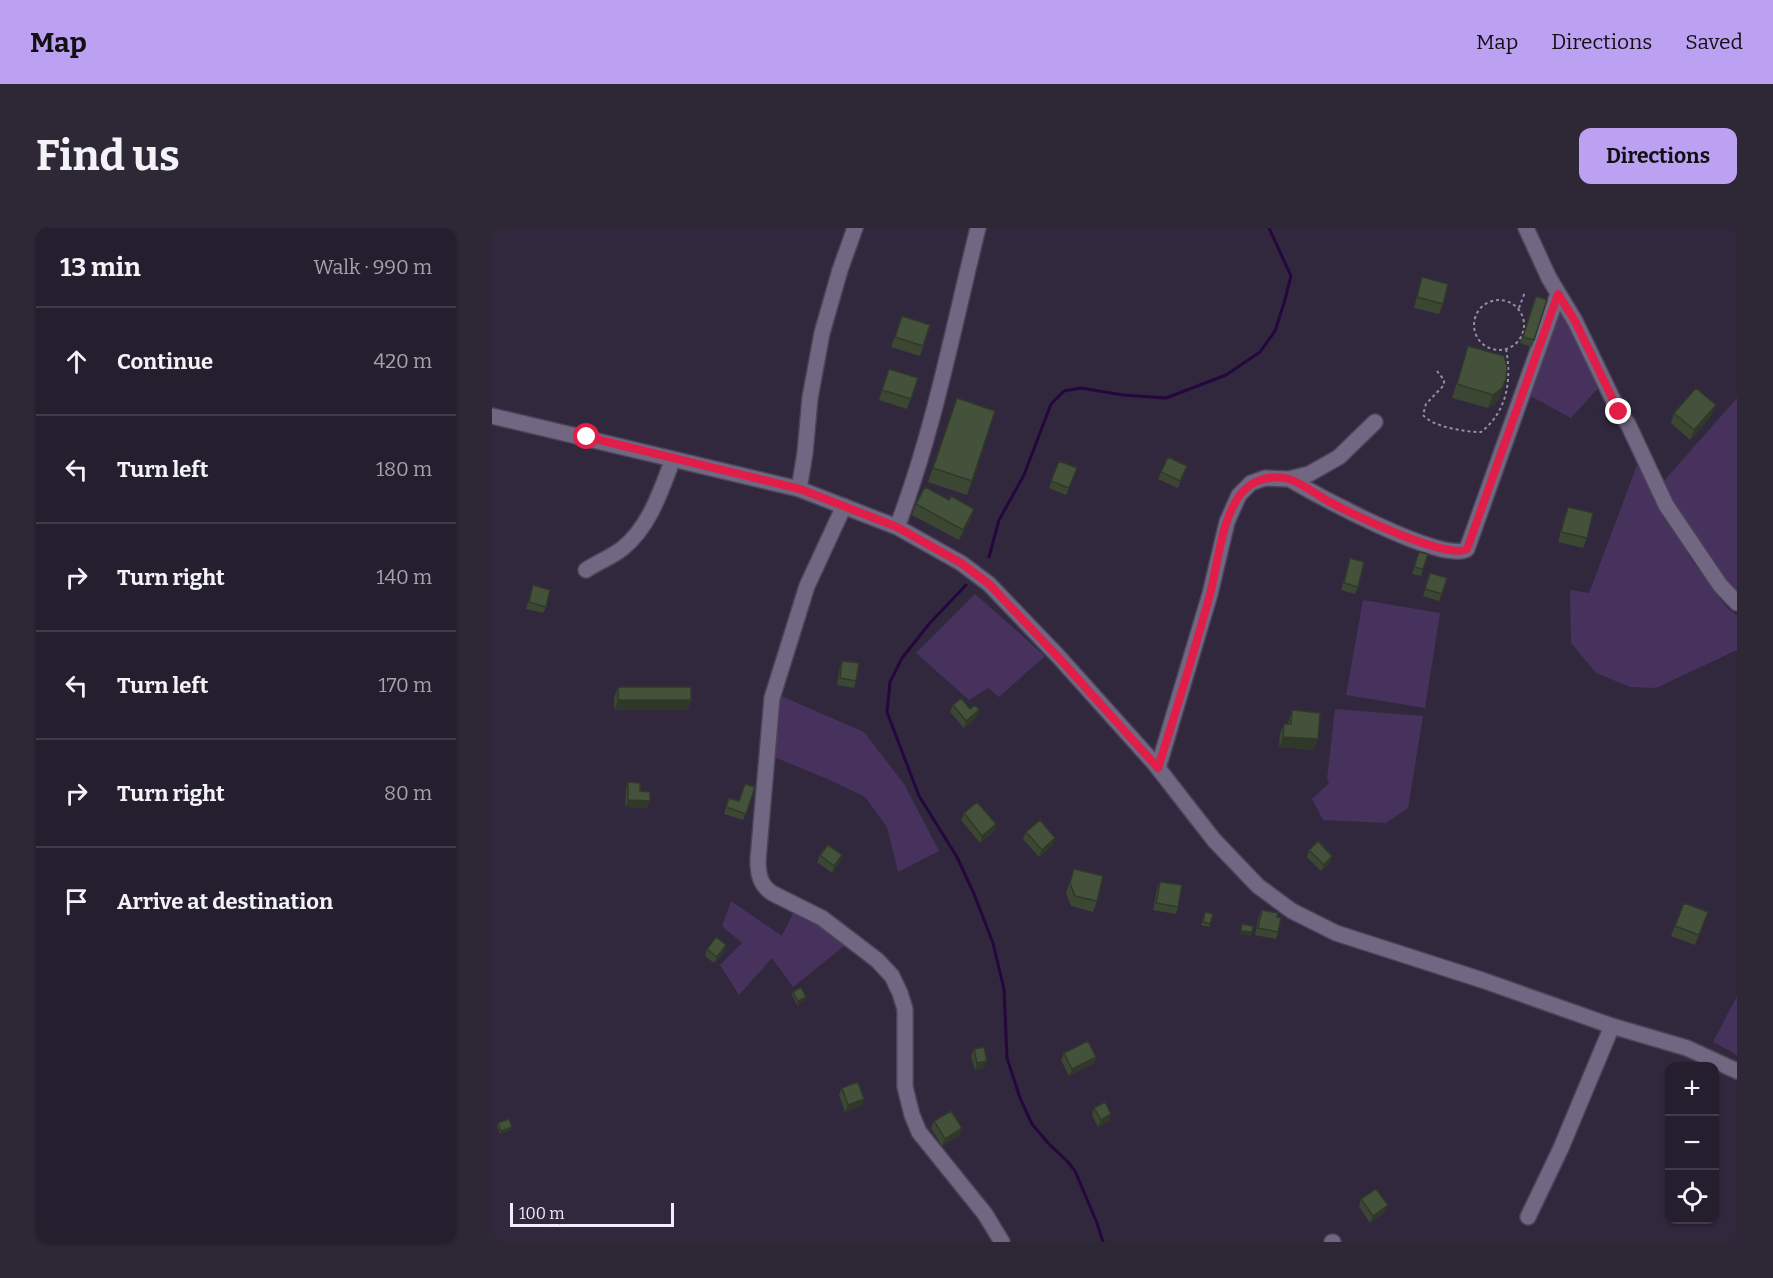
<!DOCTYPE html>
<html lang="en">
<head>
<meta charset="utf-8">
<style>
  :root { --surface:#251e2e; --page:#2d2736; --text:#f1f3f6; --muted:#a3a2aa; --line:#423c4a; --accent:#bca0f2 }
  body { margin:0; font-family:Bitter,serif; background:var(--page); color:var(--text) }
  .controls { position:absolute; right:18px; bottom:18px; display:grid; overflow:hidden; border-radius:12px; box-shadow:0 2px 4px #0004 }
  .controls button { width:54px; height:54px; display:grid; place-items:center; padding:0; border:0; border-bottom:2px solid var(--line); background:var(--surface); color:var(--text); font:30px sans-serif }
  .scale { position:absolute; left:18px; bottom:15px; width:164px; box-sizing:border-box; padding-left:6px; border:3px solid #f2ecfb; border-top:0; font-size:16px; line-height:21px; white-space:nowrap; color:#f2ecfb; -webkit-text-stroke:4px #31283e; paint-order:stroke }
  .stop { position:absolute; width:18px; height:18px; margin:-14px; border:4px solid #e11d48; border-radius:50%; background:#fff }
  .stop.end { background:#e11d48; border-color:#fff; box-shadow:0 2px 6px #0008 }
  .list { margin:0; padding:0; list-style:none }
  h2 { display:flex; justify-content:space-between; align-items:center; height:78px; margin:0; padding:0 24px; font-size:26px }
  h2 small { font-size:20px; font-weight:400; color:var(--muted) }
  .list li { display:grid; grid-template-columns:39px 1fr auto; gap:18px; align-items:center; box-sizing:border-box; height:108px; padding:0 24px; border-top:2px solid var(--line) }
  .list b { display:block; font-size:22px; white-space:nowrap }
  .list em { font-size:20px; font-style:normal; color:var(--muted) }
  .icon { flex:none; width:33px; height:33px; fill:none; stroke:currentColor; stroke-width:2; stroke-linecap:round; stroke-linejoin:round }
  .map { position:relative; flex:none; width:1245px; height:1014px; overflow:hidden; border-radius:12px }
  header { display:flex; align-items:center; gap:36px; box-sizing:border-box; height:84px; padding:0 30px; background:var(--accent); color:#111 }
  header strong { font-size:28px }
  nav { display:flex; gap:33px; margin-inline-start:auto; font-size:21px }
  .intro { display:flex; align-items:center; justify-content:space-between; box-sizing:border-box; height:144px; padding:0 36px }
  h1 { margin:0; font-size:42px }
  .button { padding:15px 27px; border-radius:12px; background:var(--accent); color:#111; font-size:21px; font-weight:700 }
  main { display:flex; gap:36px; padding:0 36px }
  aside { flex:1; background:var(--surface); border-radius:12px; box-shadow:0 2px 4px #0004 }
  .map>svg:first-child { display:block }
  .green { fill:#46325d }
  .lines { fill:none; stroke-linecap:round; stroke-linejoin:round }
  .stream { stroke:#25073e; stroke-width:3 }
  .minor-casing { stroke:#4c4358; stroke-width:18 }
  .path { stroke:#968ea1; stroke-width:2; stroke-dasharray:3 3; stroke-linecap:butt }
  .minor { stroke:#726782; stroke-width:15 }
  .wall { fill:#3b4733 }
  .shaded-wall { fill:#303929 }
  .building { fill:#45523b; stroke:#303929; stroke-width:1.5 }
  .route { stroke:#e11d48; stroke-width:8 }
</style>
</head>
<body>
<header>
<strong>Map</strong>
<nav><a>Map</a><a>Directions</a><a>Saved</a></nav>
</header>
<div class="intro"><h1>Find us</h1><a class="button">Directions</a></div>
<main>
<aside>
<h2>13 min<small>Walk · 990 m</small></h2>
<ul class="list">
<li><svg class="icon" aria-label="ahead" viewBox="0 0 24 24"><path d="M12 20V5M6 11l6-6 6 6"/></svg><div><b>Continue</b></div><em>420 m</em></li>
<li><svg class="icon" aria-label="left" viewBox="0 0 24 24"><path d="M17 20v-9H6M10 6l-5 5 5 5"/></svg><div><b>Turn left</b></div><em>180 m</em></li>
<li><svg class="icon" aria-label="right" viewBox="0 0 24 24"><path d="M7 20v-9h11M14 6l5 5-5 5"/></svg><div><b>Turn right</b></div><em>140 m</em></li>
<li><svg class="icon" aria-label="left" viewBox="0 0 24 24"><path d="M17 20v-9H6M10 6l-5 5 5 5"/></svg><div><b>Turn left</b></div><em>170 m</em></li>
<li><svg class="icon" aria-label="right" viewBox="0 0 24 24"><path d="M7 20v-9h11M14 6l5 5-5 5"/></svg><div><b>Turn right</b></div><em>80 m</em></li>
<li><svg class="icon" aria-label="arrive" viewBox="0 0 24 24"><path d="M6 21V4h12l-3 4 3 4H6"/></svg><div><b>Arrive at destination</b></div></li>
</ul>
</aside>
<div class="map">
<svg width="1245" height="1014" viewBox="0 0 1245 1014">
  <rect width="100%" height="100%" fill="#31283e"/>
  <path class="green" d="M1070 82 1108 158 1079 190 1035 166 1065 84Z
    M1245 170V366L1186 280 1171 254Z
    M1145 237 1200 333 1235 380 1245 387V422L1164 460 1138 459 1104 445 1079 415 1078 362 1097 365Z
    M483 366 553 428 507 469 496 460 477 472 424 425Z
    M871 372 948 385 933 480 854 467Z
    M287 467 372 504 412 556 447 623 406 644 395 599 373 569 338 552 282 529Z
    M843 481 931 488 916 580 894 595 831 592 820 571 837 555 835 551Z
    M239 673 290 708 301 685 306 683 356 715 301 759 280 730 247 767 228 737 250 715 230 698Z
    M1245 768V827L1221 814Z"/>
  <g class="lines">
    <path class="stream" d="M497 329 507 292 532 247 559 176 572 163 589 160 631 167 674 170 734 147 768 124 783 103 792 75 799 48 777 0
      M474 357 437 396 410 430 398 454 395 484 427 568 465 629 482 666 501 715 512 761 515 830 528 870 540 896 556 915 575 933 583 943 605 995 611 1014"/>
    <defs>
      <path id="minor" d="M1034 0 1057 50 1083 93 1127 184 1136 196 1174 277 1228 357 1245 375
        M0 188 307 261 405 299 469 335 497 356 566 428 662 535 722 612 766 658 800 683 844 705 990 752 1120 798 1195 820 1245 843
        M797 251C823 266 952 337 975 321L1066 66
        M307 261 313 225 318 170 330 105 348 42 363 0
        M352 278 315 358 280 470 266 632C266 646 268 657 280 665L330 690 385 732 400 748 408 765 413 781V859L420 887 427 904 493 986 510 1014
        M405 299C442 203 461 100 486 0
        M94 342C106 334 120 329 131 320 158 298 169 262 181 231
        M666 540 718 366 735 294 747 267 759 255 773 250 797 251 817 246 847 229 883 194
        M1036 989 1069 920 1120 798
        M840 1014H841"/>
    </defs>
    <use href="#minor" class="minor-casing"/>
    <path class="path" d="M982 97a25 25 0 1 1 50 0a25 25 0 1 1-50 0Z
      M1027 80 1033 64
      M945 143 952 152V157L934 176 931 187C941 199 973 204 989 204 1015 184 1020 152 1014 121"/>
    <use href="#minor" class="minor"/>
  </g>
  <path class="wall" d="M930 49 951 76 947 86 922 80Z
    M1044 68 1055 72 1040 119 1028 115Z
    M410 88 438 97 428 128 399 119Z
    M976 118 1009 165 1005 174 996 180 960 170Z
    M397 141 426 150 415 181 387 172Z
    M465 170 503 183 475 267 436 254Z
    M1182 185 1220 187 1198 212 1179 195Z
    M567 233 585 240 574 267 557 260Z
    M695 238 686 260 666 251 669 244Z
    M424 276 479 291 467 312 420 287Z
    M1076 279 1095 310 1091 320 1066 314 1072 289Z
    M927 324 936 326 929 348 920 346Z
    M858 330 866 359 863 366 849 362Z
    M938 345 950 366 947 373 931 368Z
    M41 357 54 379 51 385 34 381Z
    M350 433 364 453 362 460 345 457 348 439Z
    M126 459 199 472 195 482H122V469Z
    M461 477 485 489 472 500 458 484Z
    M800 482 822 522 787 519 788 506 792 496H796Z
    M136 554 148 563 155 580 133 579 134 561Z
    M263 559 251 592 232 586 237 570 247 573Z
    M472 585 504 596 502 603 488 615 469 592Z
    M534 604 561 617 547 629 531 611Z
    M817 622 838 635 829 643 815 629Z
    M328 627H350L348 634 340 645 325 634Z
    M582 641 605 673 601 684 579 678 574 665Z
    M668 654 686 679 684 686 661 682 665 660Z
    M1192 675 1216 684 1203 717 1179 708Z
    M770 682 785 689 786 704 784 711 763 707 767 688Z
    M713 684 721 686 717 699 709 697Z
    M234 717 232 724 222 735 213 728 215 721Z
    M301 764 312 773 305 777 300 767Z
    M482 821 492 840 483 842 479 828Z
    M572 825 604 829 602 835 577 848 569 832Z
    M350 860 372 871 370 878 353 884 347 867Z
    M602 880 617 893 606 899 600 887Z
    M442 893 470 900 468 907 450 918 439 900Z
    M6 895 19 902 8 906 5 898Z
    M869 971 896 977 893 984 878 995 867 978Z"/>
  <path class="shaded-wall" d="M1014 151 1005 174 996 180 1001 167Z
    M1224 177 1220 187 1198 212 1202 202Z
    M482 281 479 291 467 312 471 302Z
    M126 472H199L195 482H122Z
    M487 482 485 489 472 500 474 493Z
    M791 509 826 511 822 522 787 519Z
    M136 572 158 573 155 580 133 579Z
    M504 596 502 603 488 615 490 608Z
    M563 610 561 617 547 629 550 622Z
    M350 627 348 634 340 645 342 638Z
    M840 628 838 635 829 643 832 637Z
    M749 703 760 704 759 708 748 706Z
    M234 717 232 724 222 735 225 729Z
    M314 769 312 773 305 777 306 773Z
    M604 829 602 835 577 848 580 841Z
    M495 833 492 840 483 842 485 835Z
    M372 871 370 878 353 884 356 877Z
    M619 886 617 893 606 899 609 892Z
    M20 899 19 902 8 906 9 903Z
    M470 900 468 907 450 918 453 911Z
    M896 977 893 984 878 995 881 988Z"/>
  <path class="building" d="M930 49 956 56 951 76 925 69Z
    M1044 68 1055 72 1042 112 1031 109Z
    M410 88 438 97 431 118 403 109Z
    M976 118 1012 128 1015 138 1014 151 1010 160 1001 167 965 156Z
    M397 141 426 150 419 171 390 162Z
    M1204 160 1224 177 1202 202 1182 185Z
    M465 170 503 183 480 253 441 240Z
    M676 229 695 238 688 253 669 244Z
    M567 233 585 240 577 260 559 253Z
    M433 259 457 272 459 268 482 281 471 302 424 276Z
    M1076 279 1101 285 1095 310 1069 304Z
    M927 324 936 326 931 341 922 339Z
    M858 330 872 334 866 359 852 355Z
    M938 345 955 350 950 366 933 361Z
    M41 357 58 362 54 379 37 374Z
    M350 433 367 435 364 453 348 450Z
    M126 459H199V472H126Z
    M469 470 478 481 483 477 487 482 474 493 461 477Z
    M800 482 828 485 826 511 791 509 792 496H799Z
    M136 554 148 555V563L158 564V573L136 572Z
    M253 556 263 559 254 586 234 579 237 570 247 573Z
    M485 574 504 596 490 608 472 585Z
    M548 592 563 610 550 622 534 604Z
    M826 613 840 628 832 637 817 622Z
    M336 617 350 627 342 638 328 627Z
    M582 641 611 648 605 673 583 668 578 655Z
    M668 654 690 657 686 679 664 675Z
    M1192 675 1216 684 1207 707 1183 698Z
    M770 682 786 685 785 689 789 690 786 704 766 700Z
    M713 684 721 686 718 696 711 694Z
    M750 696 761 698 760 704 749 703Z
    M224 709 234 717 225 729 215 721Z
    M309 759 314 769 306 773 301 764Z
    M596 813 604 829 580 841 572 825Z
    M492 819 495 833 485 835 482 821Z
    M366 854 372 871 356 877 350 860Z
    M613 874 619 886 609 892 602 880Z
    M459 883 470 900 453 911 442 893Z
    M17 891 20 899 9 903 6 895Z
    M884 961 896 977 881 988 869 971Z"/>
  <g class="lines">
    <path class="route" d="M95 209 308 261 405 299 469 335 497 356 566 429 666 540C684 483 702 425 718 366 726 336 729 292 748 267 759 252 779 246 797 251 807 254 826 267 836 273 857 285 957 333 975 321L1066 66 1083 93 1127 184"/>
  </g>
</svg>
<div class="controls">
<button>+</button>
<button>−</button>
<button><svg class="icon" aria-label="locate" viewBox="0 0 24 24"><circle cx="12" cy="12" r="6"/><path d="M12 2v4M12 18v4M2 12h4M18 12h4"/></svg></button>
</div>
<div class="scale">100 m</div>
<div class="stop" style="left:95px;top:209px"></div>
<div class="stop end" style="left:1127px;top:184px"></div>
</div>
</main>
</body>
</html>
